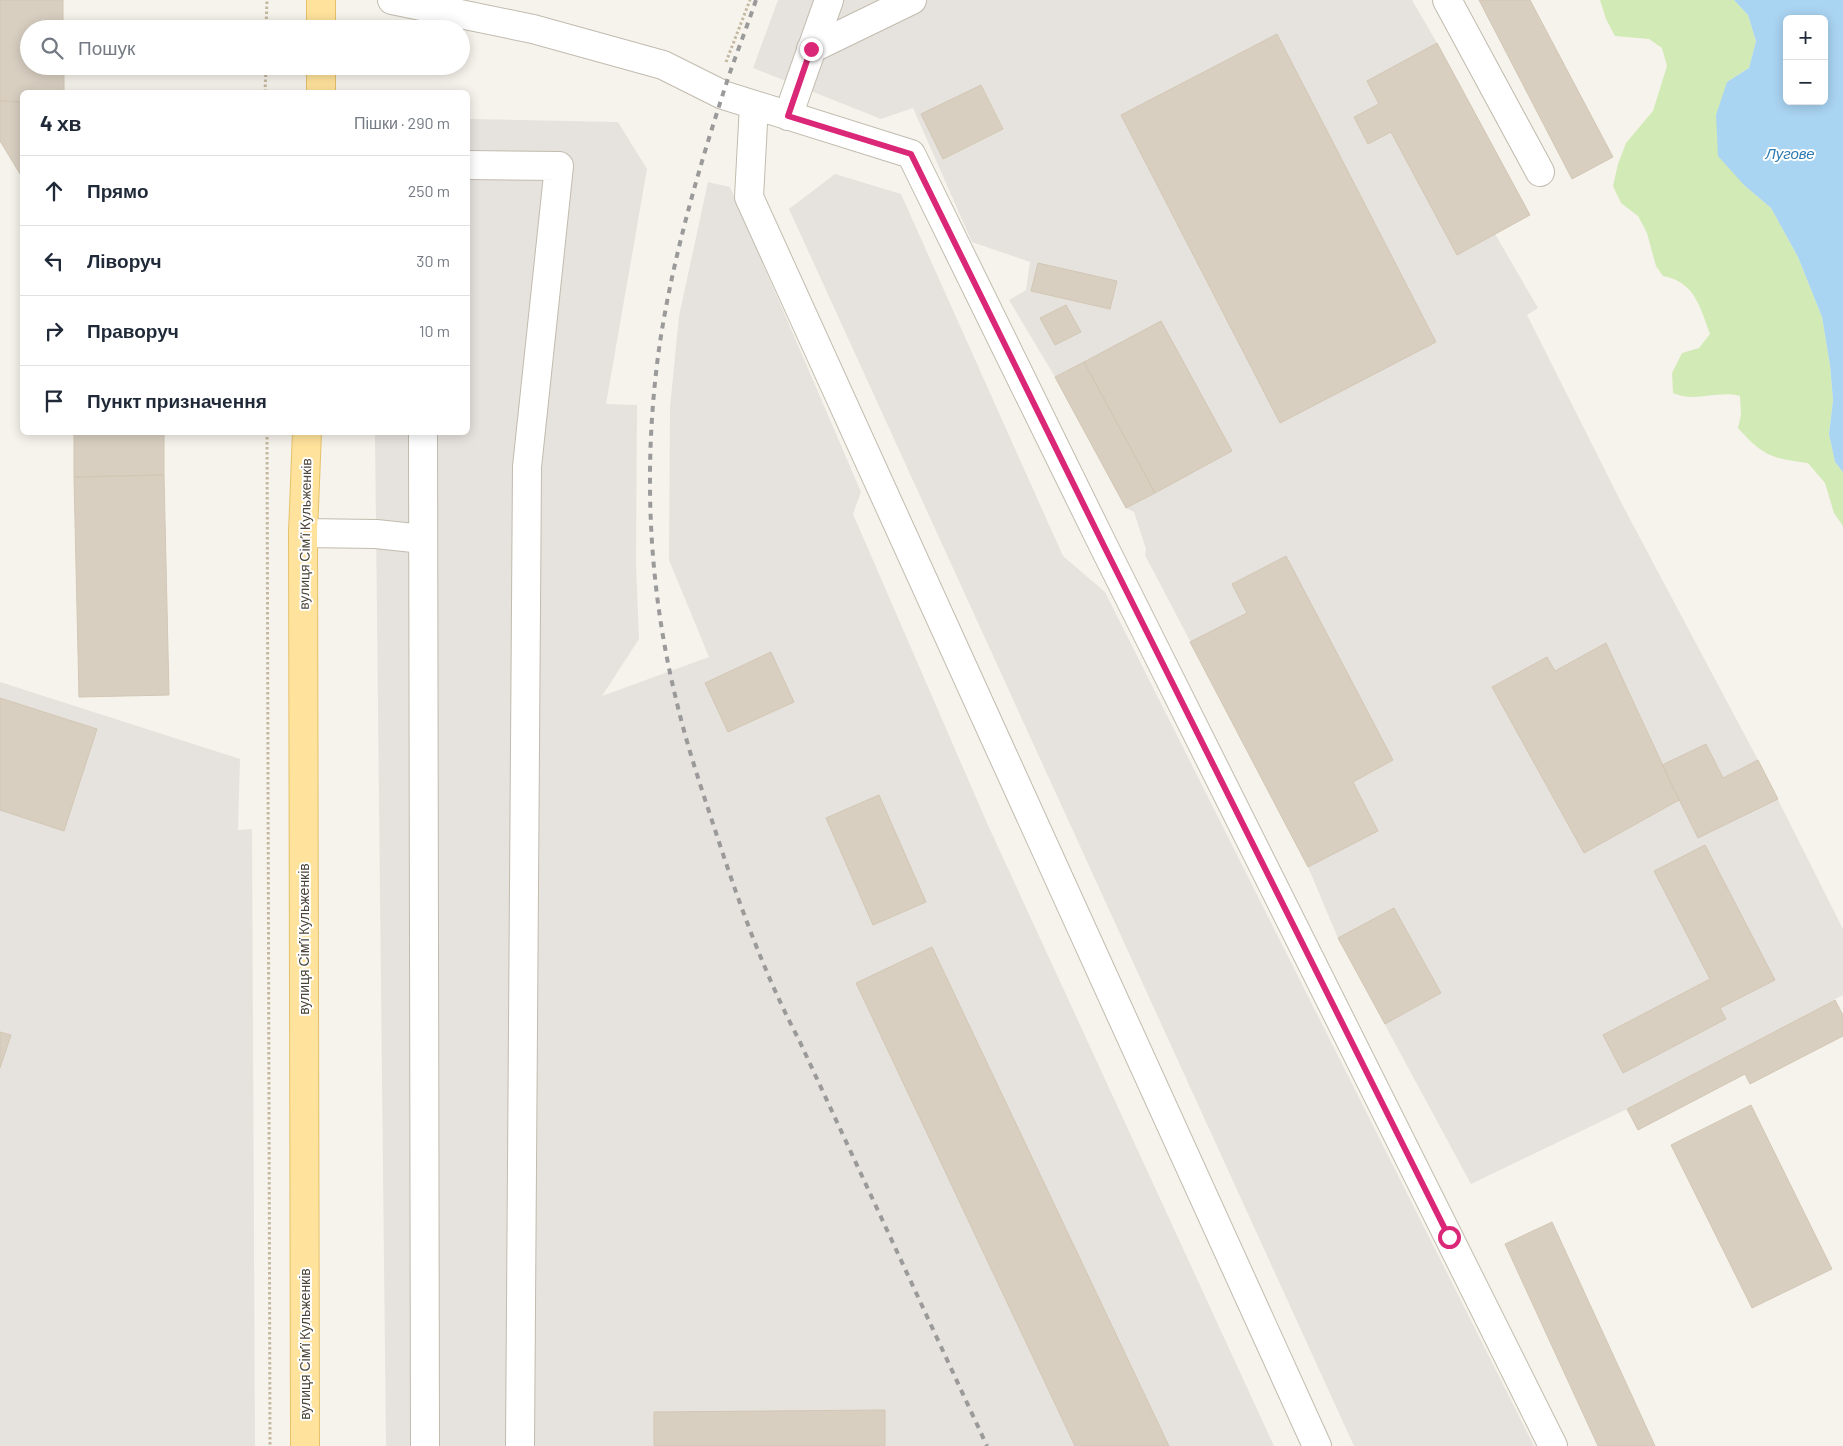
<!DOCTYPE html>
<html lang="uk">
<head>
<meta charset="utf-8">
<style>
  :root { --surface:#fff; --page:#f6f6f7; --text:#1f2937; --muted:#747a83; --line:#e0e1e3 }
  body { margin:0; font-family:Barlow,sans-serif; background:var(--page); color:var(--text) }
  .controls { position:absolute; right:15px; top:15px; display:grid; overflow:hidden; border-radius:8px; box-shadow:0 2px 12px #0003 }
  .controls button { width:45px; height:45px; display:grid; place-items:center; padding:0; border:0; border-bottom:1px solid var(--line); background:var(--surface); color:var(--text); font:25px sans-serif }
  .stop { position:absolute; width:15px; height:15px; margin:-11px; border:4px solid #db2777; border-radius:50%; background:#fff }
  .stop.end { background:#db2777; border-color:#fff; box-shadow:0 1px 5px #0008 }
  .list { margin:0; padding:0; list-style:none }
  h2 { display:flex; justify-content:space-between; align-items:center; height:65px; margin:0; padding:0 20px; font-size:21px }
  h2 small { font-size:16px; font-weight:400; color:var(--muted) }
  .list li { display:grid; grid-template-columns:32px 1fr auto; gap:15px; align-items:center; box-sizing:border-box; height:70px; padding:0 20px; border-top:1px solid var(--line) }
  .list b { display:block; font-size:19px; white-space:nowrap }
  .list em { font-size:16px; font-style:normal; color:var(--muted) }
  .icon { flex:none; width:28px; height:28px; fill:none; stroke:currentColor; stroke-width:2; stroke-linecap:round; stroke-linejoin:round }
  .map { position:relative; flex:none; width:1843px; height:1446px; overflow:hidden }
  .search { position:absolute; background:var(--surface); box-shadow:0 2px 12px #0003; left:20px; top:20px; width:450px; height:55px; display:flex; align-items:center; gap:12px; box-sizing:border-box; padding:0 18px; border-radius:28px; color:var(--muted); font-size:19px }
  .panel { position:absolute; background:var(--surface); box-shadow:0 2px 12px #0003; left:20px; top:90px; width:450px; height:345px; border-radius:8px }
  .map>svg:first-child { display:block }
  .industrial { fill:#e6e2dd }
  .green { fill:#d2eab5 }
  .water { fill:#a9d4f2; fill-rule:evenodd }
  .building { fill:#d8cfc1; stroke:#d3c7b4 }
  .lines { fill:none; stroke-linecap:round; stroke-linejoin:round }
  .minor-casing { stroke:#c2bbae; stroke-width:30 }
  .major-casing { stroke:#e6c16a; stroke-width:30 }
  .path { stroke:#c4b79f; stroke-width:3; stroke-dasharray:2.5 2.5; stroke-linecap:butt }
  .minor { stroke:#fff; stroke-width:28 }
  .major { stroke:#ffe39c; stroke-width:28 }
  .rail { stroke:#9a9a9a; stroke-width:4; stroke-dasharray:6 6; stroke-linecap:butt }
  .route { stroke:#db2777; stroke-width:6 }
  .labels { text-anchor:middle; stroke-width:4; stroke-linejoin:round; paint-order:stroke }
  .street-label { font-size:14px; fill:#4b4439; stroke:#fff }
  .water-label { font-size:15px; font-style:italic; fill:#2e7ab2; stroke:#fff }
</style>
</head>
<body>
<div class="map">
<svg width="1843" height="1446" viewBox="0 0 1843 1446">
  <rect width="100%" height="100%" fill="#f6f3ec"/>
  <path class="industrial" d="M778 0H1412L1437 43 1530 215 1495 234 1538 308 1527 315 1623 506 1758 760 1843 929V995L1627 1109 1471 1184 1338 938 1308 867 1145 555 1146 549 1134 512 1126 508 1055 377 1009 300 1026 290 1030 262 972 242 913 108 881 119 753 68Z
    M468 119 618 122 647 169 606 404 637 405 636 565 639 639 602 696 709 657 669 560 670 408 679 316 708 182 730 187 861 492 853 514 987 823 1274 1446H386L375 433 468 432Z
    M835 174 901 194 1063 556 1105 592 1534 1446H1354L789 209Z
    M0 682 240 759 238 830 252 829 255 1446H0Z"/>
  <path class="green" d="M1600 0H1734L1748 15 1756 41 1749 68 1727 82 1744 185 1771 208 1798 257 1822 317 1830 365 1833 400 1829 434 1835 462 1843 472V526L1834 513 1825 483 1808 463C1771 458 1763 456 1738 428L1741 415 1740 396C1719 390 1693 403 1673 393L1672 373 1682 353 1699 348 1710 334C1700 307 1695 282 1663 276L1656 266 1647 233 1638 216 1621 203 1613 186 1618 164 1626 143 1653 111 1667 66 1662 48 1649 39 1615 36 1606 19Z"/>
  <path class="water" d="M1734 0H1843V472L1835 462 1829 434 1833 400 1830 365 1822 317 1798 257 1771 208 1744 185 1718 156 1716 115 1727 82 1749 68 1756 41 1748 15ZM1787 19H1824V101H1787Z"/>
  <path class="building" d="M0 0H63V29H29V66H64V92H22V102L0 101Z
    M1479 0H1530L1613 157 1572 179Z
    M1277 34 1436 342 1280 423 1121 115Z
    M1437 43 1530 215 1457 255 1391 132 1368 144 1354 117 1379 104 1367 81Z
    M981 85 1003 129 943 159 921 114Z
    M0 101 22 102V177L0 141Z
    M1038 263 1117 281 1110 309 1031 291Z
    M1066 305 1081 332 1055 345 1040 318Z
    M1161 321 1232 451 1155 493 1084 362Z
    M1084 362 1155 493 1126 508 1055 377Z
    M74 432H164V475L74 477Z
    M164 475 169 695 79 697 74 477Z
    M1286 556 1393 760 1353 782 1378 831 1308 867 1190 642 1247 613 1232 584Z
    M1606 643 1679 800 1584 853 1492 687 1547 657 1555 671Z
    M771 652 794 702 728 732 705 683Z
    M0 698 97 729 64 831 0 810Z
    M1706 744 1723 778 1758 760 1778 799 1698 838 1662 765Z
    M879 795 926 902 873 925 826 818Z
    M1705 845 1775 980 1720 1008 1726 1019 1623 1073 1603 1035 1710 979 1654 871Z
    M1394 908 1441 993 1385 1024 1338 938Z
    M932 947 1169 1446H1075L856 983Z
    M1835 1000 1843 1015V1036L1750 1084 1745 1074 1638 1130 1627 1109Z
    M0 1032 11 1035 0 1068Z
    M1751 1105 1832 1269 1752 1308 1671 1145Z
    M1552 1222 1655 1446H1598L1505 1244Z
    M885 1410V1446H654V1412Z"/>
  <g class="lines">
    <defs>
      <path id="minor" d="M392 0 533 29 663 65 723 95 911 154 1104 547 1553 1446
        M1447 0 1540 172
        M811 49 912 0
        M754 105 749 197 1317 1446
        M788 116 829 0
        M468 165 559 166 527 467 520 1446
        M423 432 425 1446
        M303 533 376 534 423 539"/>
      <path id="major" d="M321 0V29
        M321 66V92
        M305 1446 303 533 307 432"/>
    </defs>
    <use href="#minor" class="minor-casing"/>
    <use href="#major" class="major-casing"/>
    <path class="path" d="M266 29 267 0
      M726 62 750 0
      M265 92 266 66
      M267 432 270 1446"/>
    <use href="#minor" class="minor"/>
    <use href="#major" class="major"/>
    <path class="rail" d="M756 0C745 33 732 64 722 97 696 177 671 266 659 349 643 465 648 585 676 699 687 747 703 793 718 839 741 909 765 975 799 1040L987 1446"/>
  </g>
  <g class="lines">
    <path class="route" d="M811 49 788 116 911 154 1104 546 1449 1237"/>
  </g>
  <g class="labels">
    <g class="street-label">
      <text transform="translate(305 534) rotate(-89)" y="5">вулиця Сімʼї Кульженків</text>
      <text transform="translate(304 939) rotate(-90)" y="5">вулиця Сімʼї Кульженків</text>
      <text transform="translate(305 1344) rotate(-90)" y="5">вулиця Сімʼї Кульженків</text>
    </g>
    <g class="water-label">
      <text x="1790" y="159">Лугове</text>
    </g>
  </g>
</svg>
<div class="controls">
<button>+</button>
<button>−</button>
</div>
<div class="stop" style="left:1449px;top:1237px"></div>
<div class="stop end" style="left:811px;top:49px"></div>
<div class="search"><svg class="icon" aria-label="search" viewBox="0 0 24 24"><circle cx="10" cy="10" r="6"/><path d="M15 15l6 6"/></svg>Пошук</div>
<section class="panel">
<h2>4 хв<small>Пішки · 290 m</small></h2>
<ul class="list">
<li><svg class="icon" aria-label="ahead" viewBox="0 0 24 24"><path d="M12 20V5M6 11l6-6 6 6"/></svg><div><b>Прямо</b></div><em>250 m</em></li>
<li><svg class="icon" aria-label="left" viewBox="0 0 24 24"><path d="M17 20v-9H6M10 6l-5 5 5 5"/></svg><div><b>Ліворуч</b></div><em>30 m</em></li>
<li><svg class="icon" aria-label="right" viewBox="0 0 24 24"><path d="M7 20v-9h11M14 6l5 5-5 5"/></svg><div><b>Праворуч</b></div><em>10 m</em></li>
<li><svg class="icon" aria-label="arrive" viewBox="0 0 24 24"><path d="M6 21V4h12l-3 4 3 4H6"/></svg><div><b>Пункт призначення</b></div></li>
</ul>
</section>
</div>
</body>
</html>
